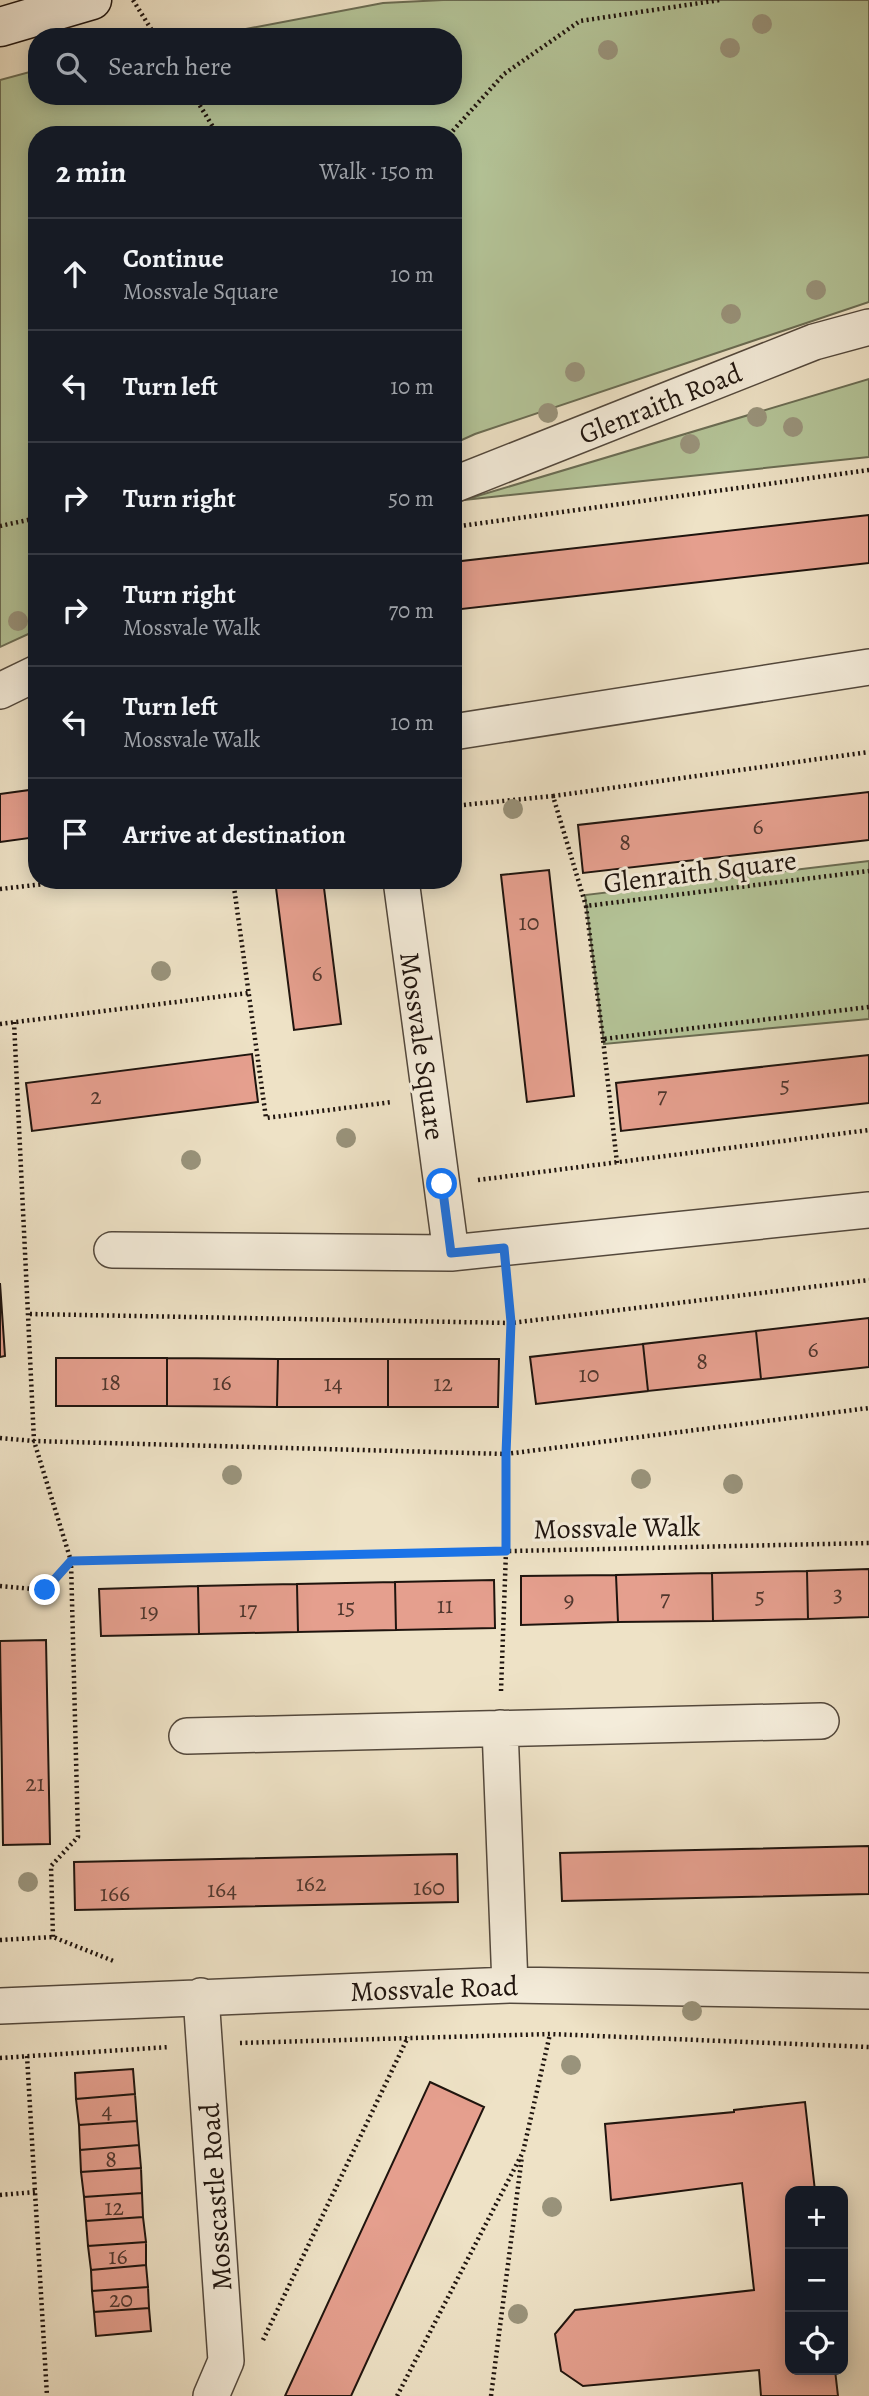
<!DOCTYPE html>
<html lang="en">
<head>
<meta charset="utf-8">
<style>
  :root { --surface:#171b24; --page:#242831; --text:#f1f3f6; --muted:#9ea1a6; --line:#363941 }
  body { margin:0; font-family:Alegreya,serif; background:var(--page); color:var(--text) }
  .controls { position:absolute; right:21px; bottom:21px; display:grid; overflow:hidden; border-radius:14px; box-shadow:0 4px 18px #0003 }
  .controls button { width:63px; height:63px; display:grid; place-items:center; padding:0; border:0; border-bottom:2px solid var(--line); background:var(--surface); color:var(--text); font:35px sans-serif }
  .stop { position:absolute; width:21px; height:21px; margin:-16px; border:5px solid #1a73e8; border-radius:50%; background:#fff }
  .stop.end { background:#1a73e8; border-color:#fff; box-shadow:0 2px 7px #0008 }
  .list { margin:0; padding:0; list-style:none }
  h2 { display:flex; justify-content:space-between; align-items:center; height:91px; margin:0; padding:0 28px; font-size:30px }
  h2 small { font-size:23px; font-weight:400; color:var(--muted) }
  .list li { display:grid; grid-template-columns:46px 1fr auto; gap:21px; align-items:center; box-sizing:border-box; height:112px; padding:0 28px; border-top:2px solid var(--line) }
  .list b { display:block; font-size:26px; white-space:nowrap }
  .list p { margin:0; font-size:23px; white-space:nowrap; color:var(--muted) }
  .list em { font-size:23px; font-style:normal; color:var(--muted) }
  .icon { flex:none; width:38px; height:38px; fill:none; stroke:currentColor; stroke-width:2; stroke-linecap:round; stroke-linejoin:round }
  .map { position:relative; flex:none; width:869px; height:2396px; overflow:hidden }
  .search { position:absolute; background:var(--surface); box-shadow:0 4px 18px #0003; left:28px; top:28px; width:434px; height:77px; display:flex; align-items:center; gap:18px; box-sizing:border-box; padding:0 24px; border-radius:28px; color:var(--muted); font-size:26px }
  .panel { position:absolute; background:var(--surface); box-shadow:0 4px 18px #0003; left:28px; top:126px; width:434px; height:763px; border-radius:28px }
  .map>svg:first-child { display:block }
  .green { fill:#b4c498; stroke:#6a6c53; stroke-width:2 }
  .building { fill:#e59f8e; stroke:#1f140e; stroke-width:2 }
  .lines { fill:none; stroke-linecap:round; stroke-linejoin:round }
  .street-casing { stroke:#53483c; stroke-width:38 }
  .secondary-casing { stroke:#1f140e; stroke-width:41 }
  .path { stroke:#1f140e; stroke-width:4.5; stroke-dasharray:2 3.5; stroke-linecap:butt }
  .street { stroke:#f4ecda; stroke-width:35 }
  .secondary { stroke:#f4ecda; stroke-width:38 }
  .tree { fill:#99937b }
  .route { stroke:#1a73e8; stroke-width:9 }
  .labels { text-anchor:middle; stroke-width:6; stroke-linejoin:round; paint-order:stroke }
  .number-label { font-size:24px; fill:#50372e }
  .street-label { font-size:28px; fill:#1f140e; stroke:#f4ecda }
</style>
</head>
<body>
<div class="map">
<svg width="869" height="2396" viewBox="0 0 869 2396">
  <rect width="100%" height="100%" fill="#eee2c6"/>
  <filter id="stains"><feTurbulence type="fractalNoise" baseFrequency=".00286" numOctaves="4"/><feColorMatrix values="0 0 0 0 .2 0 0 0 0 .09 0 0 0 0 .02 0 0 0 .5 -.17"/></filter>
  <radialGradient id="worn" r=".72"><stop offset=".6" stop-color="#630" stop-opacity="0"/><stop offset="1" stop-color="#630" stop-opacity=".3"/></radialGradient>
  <path class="green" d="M443 0H869V302L475 434 453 444V135H37V630L0 647V80L37 70V96H453V37H204L383 3Z
    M869 379V457L464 500Z
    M869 861V1019L604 1044 585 895Z"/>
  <path class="building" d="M869 515V563L453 610V562Z
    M37 789V837L0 842V794Z
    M869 792V840L583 873 578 825Z
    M549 870 574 1096 527 1102 501 875Z
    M275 880H323L341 1024 294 1030Z
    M252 1054 258 1102 32 1131 26 1083Z
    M869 1055V1103L621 1131 616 1083Z
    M0 1283 5 1356 0 1357Z
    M869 1318V1367L761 1379 756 1331Z
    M756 1331 761 1379 648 1391 643 1344Z
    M643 1344 648 1391 536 1404 530 1357Z
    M56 1358H167V1406H56Z
    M167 1358 278 1359 277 1407 167 1406Z
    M278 1359H388V1407H277Z
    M388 1359H499L498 1407H388Z
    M869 1569V1617L808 1619 807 1571Z
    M807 1571 808 1619 713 1621 712 1573Z
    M712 1573 713 1621 618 1622 616 1575Z
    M616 1575 618 1622 521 1625V1576Z
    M494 1580 495 1628 396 1630 395 1582Z
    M395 1582 396 1630 298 1632 297 1584Z
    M297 1584 298 1632 199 1634 198 1586Z
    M198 1586 199 1634 101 1636 99 1589Z
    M46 1640 50 1844 3 1845 0 1641Z
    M869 1846V1894L562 1901 560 1853Z
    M457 1854 458 1902 75 1910 74 1862Z
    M133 2069 135 2094 76 2099 75 2073Z
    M430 2082 484 2107 351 2396H285Z
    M135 2094 137 2121 79 2125 76 2099Z
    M805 2102 815 2191H790V2370H835L838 2396H761L759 2370 583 2386 561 2371 555 2334 575 2310 754 2290 742 2183 611 2200 605 2124 734 2112V2110Z
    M137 2121 139 2145 80 2150 79 2125Z
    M139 2145 141 2168 81 2172 80 2150Z
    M141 2168 142 2193 84 2197 81 2172Z
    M142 2193 143 2217 86 2221 84 2197Z
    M143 2217 146 2242 88 2246 86 2221Z
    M146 2242V2265L91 2270 88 2246Z
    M146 2265 148 2287 92 2291 91 2270Z
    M148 2287 149 2308 94 2312 92 2291Z
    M149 2308 151 2331 96 2336 94 2312Z"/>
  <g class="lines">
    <defs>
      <path id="street" d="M453 485 814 342 869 327
        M0 691 37 673
        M453 732 869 667
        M401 880 451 1253
        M112 1250 451 1253 869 1210
        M500 1728 510 1985
        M187 1736 821 1721
        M201 1996 226 2361 211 2396
        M0 2006 510 1985 869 1991"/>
      <path id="secondary" d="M0 27 92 0"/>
    </defs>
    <use href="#street" class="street-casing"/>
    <use href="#secondary" class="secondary-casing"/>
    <path class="path" d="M133 0 156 37
      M194 96 218 135
      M449 135 504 74 580 21 720 0
      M0 526 37 518
      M453 527 869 470
      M553 796 869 752
      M453 806 553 796 586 906
      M233 880 266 1118 392 1102
      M0 889 79 880
      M14 1022 34 1441 71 1561 78 1837 51 1866 53 1937
      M0 1024 248 993
      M603 1039 586 906 869 871
      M617 1163 603 1039 869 1007
      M478 1180 869 1130
      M30 1314 511 1323 869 1280
      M0 1438 34 1441 506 1454 869 1408
      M0 1586 45 1590 71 1561 869 1543
      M501 1691 506 1551V1454L511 1323 507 1283
      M0 1940 53 1937 116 1962
      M240 2043 550 2034 869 2047
      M27 2056 47 2396
      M0 2058 169 2047
      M0 2195 35 2192
      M263 2340 408 2037
      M397 2396 523 2152 550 2034
      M491 2396 522 2156"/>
    <use href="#street" class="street"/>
    <use href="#secondary" class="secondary"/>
  </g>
  <g class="tree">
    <circle cx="762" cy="24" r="10"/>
    <circle cx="730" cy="48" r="10"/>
    <circle cx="608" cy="50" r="10"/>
    <circle cx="816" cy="290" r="10"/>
    <circle cx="731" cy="314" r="10"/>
    <circle cx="575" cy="372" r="10"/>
    <circle cx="548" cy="413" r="10"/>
    <circle cx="757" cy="417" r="10"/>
    <circle cx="793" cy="427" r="10"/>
    <circle cx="690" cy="444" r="10"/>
    <circle cx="18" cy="621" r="10"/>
    <circle cx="513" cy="809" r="10"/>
    <circle cx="161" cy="971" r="10"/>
    <circle cx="346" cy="1138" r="10"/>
    <circle cx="191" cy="1160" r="10"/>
    <circle cx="232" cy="1475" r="10"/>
    <circle cx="641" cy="1479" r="10"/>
    <circle cx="733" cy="1484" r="10"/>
    <circle cx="28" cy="1882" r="10"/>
    <circle cx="692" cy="2011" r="10"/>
    <circle cx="571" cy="2065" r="10"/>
    <circle cx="552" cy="2207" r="10"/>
    <circle cx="518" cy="2314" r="10"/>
  </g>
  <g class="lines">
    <path class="route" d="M45 1590 71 1561 506 1551V1454L511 1322 504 1248 451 1253 442 1184"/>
  </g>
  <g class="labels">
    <g class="number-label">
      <text x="758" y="834">6</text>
      <text x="625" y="850">8</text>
      <text x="529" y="930">10</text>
      <text x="317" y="981">6</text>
      <text x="785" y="1093">5</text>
      <text x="662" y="1103">7</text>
      <text x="96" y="1104">2</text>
      <text x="813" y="1357">6</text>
      <text x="702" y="1369">8</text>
      <text x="589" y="1382">10</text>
      <text x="111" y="1390">18</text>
      <text x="222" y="1390">16</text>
      <text x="333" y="1391">14</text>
      <text x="443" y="1391">12</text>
      <text x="838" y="1602">3</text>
      <text x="760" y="1604">5</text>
      <text x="665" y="1606">7</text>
      <text x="569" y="1607">9</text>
      <text x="445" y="1613">11</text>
      <text x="346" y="1615">15</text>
      <text x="248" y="1617">17</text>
      <text x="149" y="1619">19</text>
      <text x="35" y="1791">21</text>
      <text x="311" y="1891">162</text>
      <text x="429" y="1895">160</text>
      <text x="222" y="1897">164</text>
      <text x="115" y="1901">166</text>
      <text x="107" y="2118">4</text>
      <text x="111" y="2167">8</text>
      <text x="114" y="2215">12</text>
      <text x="118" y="2264">16</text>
      <text x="121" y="2307">20</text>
    </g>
    <g class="street-label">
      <text transform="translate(660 403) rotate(-22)" y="10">Glenraith Road</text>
      <text transform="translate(700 871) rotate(-7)" y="10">Glenraith Square</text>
      <text transform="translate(423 1046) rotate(82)" y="10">Mossvale Square</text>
      <text transform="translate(617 1527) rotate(-1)" y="10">Mossvale Walk</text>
      <text transform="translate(434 1988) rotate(-2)" y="10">Mossvale Road</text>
      <text transform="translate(215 2197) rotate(-94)" y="10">Mosscastle Road</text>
    </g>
  </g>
  <rect width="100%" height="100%" filter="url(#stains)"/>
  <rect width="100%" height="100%" fill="url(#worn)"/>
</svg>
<div class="controls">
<button>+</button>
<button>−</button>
<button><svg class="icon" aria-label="locate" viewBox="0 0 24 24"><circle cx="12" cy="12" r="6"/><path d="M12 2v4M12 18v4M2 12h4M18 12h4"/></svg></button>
</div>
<div class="stop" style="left:442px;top:1184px"></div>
<div class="stop end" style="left:45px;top:1590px"></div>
<div class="search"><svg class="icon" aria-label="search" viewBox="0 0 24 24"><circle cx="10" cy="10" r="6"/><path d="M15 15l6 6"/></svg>Search here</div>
<section class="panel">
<h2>2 min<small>Walk · 150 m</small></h2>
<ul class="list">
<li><svg class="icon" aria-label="ahead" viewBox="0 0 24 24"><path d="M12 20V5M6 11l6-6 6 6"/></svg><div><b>Continue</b><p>Mossvale Square</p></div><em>10 m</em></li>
<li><svg class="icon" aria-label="left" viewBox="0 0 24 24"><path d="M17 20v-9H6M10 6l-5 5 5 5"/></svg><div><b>Turn left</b></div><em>10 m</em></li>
<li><svg class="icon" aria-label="right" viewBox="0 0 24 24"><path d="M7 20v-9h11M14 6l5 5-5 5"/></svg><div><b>Turn right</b></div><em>50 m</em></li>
<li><svg class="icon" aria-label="right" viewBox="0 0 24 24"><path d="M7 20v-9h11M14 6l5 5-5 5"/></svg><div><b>Turn right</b><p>Mossvale Walk</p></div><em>70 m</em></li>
<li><svg class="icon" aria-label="left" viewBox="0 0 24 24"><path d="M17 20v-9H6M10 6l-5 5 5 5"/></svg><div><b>Turn left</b><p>Mossvale Walk</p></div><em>10 m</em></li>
<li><svg class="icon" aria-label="arrive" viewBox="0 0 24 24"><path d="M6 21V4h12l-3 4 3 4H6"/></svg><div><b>Arrive at destination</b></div></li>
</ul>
</section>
</div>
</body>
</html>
